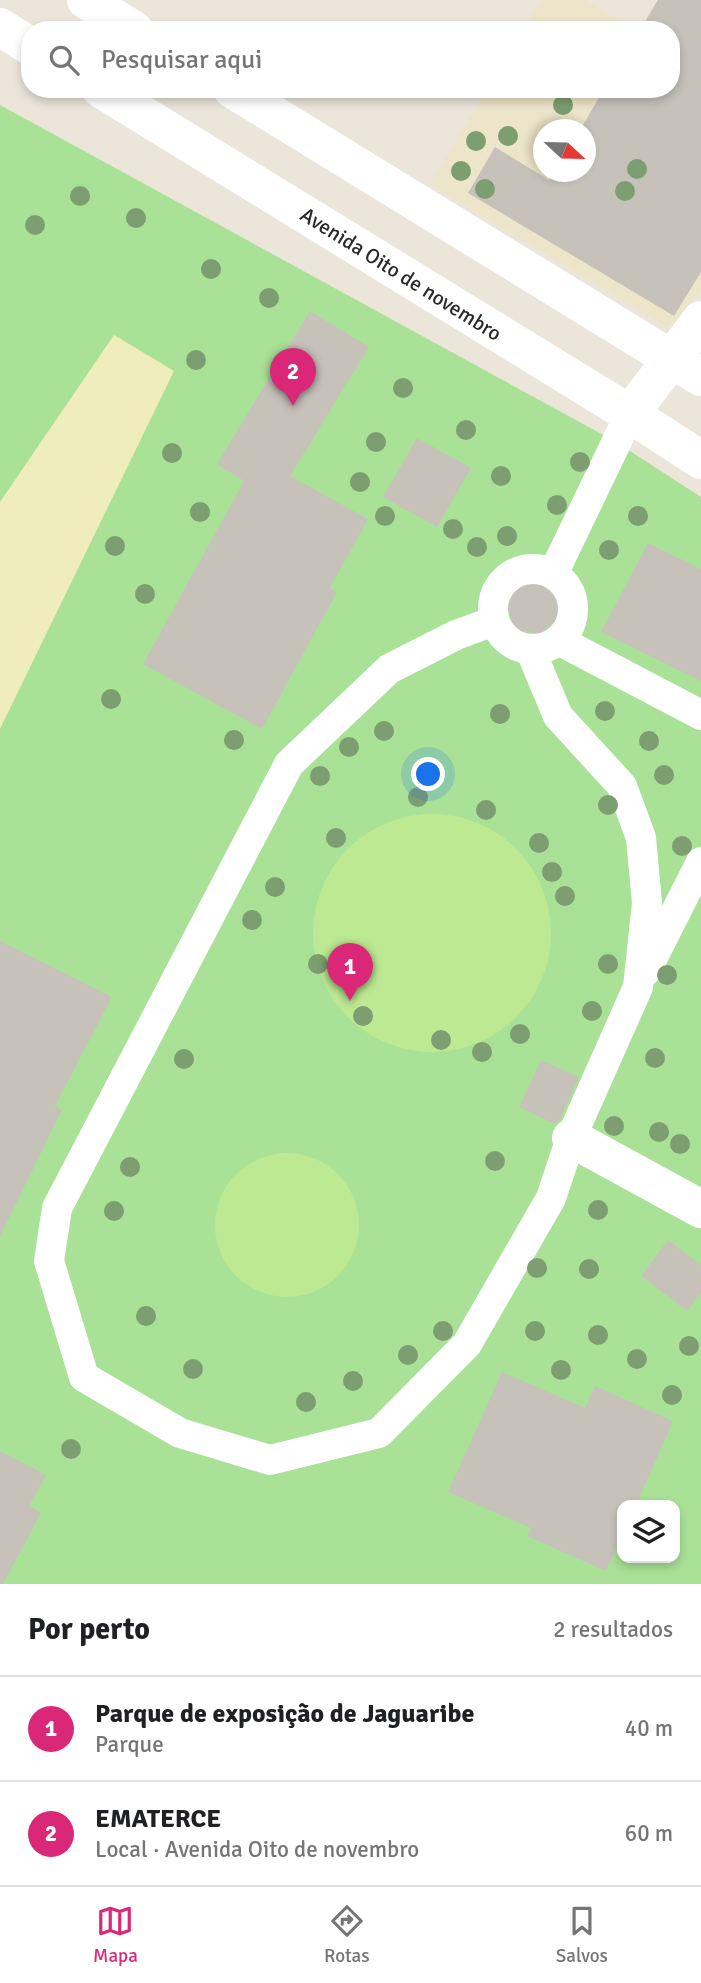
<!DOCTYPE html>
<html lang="pt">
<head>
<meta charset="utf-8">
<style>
  :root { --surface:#fff; --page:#f6f6f6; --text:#202124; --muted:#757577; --line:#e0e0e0; --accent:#db2777 }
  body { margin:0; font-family:Signika,sans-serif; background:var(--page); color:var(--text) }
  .controls { position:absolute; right:21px; bottom:21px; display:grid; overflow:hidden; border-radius:14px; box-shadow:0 4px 10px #0003 }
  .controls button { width:63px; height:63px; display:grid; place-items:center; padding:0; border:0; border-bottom:2px solid var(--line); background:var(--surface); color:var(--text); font:35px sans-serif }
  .compass { position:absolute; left:533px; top:119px; width:63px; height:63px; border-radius:50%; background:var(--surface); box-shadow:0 4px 10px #0003; rotate:112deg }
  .you { position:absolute; left:429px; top:775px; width:24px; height:24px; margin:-18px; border:5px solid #fff; border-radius:50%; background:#1a73e8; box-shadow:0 0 0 10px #1a73e833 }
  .badge { display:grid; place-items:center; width:46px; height:46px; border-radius:50%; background:var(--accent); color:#fff; font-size:23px; font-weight:700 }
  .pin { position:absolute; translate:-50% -58px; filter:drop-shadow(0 2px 4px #0008) }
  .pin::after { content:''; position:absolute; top:37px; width:24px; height:21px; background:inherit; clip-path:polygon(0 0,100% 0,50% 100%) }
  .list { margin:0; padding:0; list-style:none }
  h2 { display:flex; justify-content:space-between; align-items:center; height:91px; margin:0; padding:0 28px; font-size:30px }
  h2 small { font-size:23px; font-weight:400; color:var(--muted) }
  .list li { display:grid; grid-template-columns:46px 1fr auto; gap:21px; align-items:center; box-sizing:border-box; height:105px; padding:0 28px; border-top:2px solid var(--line) }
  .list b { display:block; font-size:26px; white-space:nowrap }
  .list p { margin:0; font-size:23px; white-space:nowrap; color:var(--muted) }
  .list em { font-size:23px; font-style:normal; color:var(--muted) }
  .icon { flex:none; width:38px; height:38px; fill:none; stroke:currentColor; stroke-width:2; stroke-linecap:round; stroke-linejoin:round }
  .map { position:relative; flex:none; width:701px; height:1584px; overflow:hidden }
  .search { position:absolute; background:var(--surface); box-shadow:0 4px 10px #0003; left:21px; right:21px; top:21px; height:77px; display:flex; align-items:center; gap:18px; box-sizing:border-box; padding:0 24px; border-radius:28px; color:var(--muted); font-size:26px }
  .sheet { height:301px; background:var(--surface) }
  nav { display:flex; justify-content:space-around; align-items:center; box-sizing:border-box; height:98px; border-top:2px solid var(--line); background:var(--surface); font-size:19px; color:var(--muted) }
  nav a { display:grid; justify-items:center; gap:4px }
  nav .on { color:var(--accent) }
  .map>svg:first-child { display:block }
  .education { fill:#ede5c9; fill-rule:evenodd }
  .green { fill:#a9e197; fill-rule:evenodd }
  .sand { fill:#f0edbd }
  .pitch { fill:#bce992 }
  .building { fill:#c6c2ba }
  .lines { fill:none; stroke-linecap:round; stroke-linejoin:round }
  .pedestrian { stroke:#fff; stroke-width:30 }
  .minor { stroke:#fff; stroke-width:38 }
  .secondary { stroke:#fff; stroke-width:38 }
  .tree { fill:#7d9e70 }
  .labels { text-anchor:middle; stroke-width:7; stroke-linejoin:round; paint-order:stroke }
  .street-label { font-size:21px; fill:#292929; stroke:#fff }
</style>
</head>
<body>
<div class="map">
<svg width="701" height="1584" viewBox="0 0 701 1584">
  <rect width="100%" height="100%" fill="#ebe5da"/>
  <path class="education" d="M541 0H585L635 30H523Z
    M657 0H662L701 24V292L682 316 666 326 430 184 487 89H671V30H639ZM544 130H586V172H544Z"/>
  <path class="green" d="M0 105 616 442 701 497V1584H0ZM622 1505H675V1558H622Z"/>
  <path class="sand" d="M114 335 174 371 0 729V502Z"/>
  <path class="pitch" d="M313 933a119 119 0 1 1 238 0a119 119 0 1 1-238 0Z
    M215 1225a72 72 0 1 1 144 0a72 72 0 1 1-144 0Z"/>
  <path class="building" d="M658 0H701V272L674 316 468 193 495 147 549 180 554 172H585V130H580L604 89H671V30H640Z
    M310 311 369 347 290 476 368 519 330 588 337 592 262 729 143 664 244 481 217 464Z
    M417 438 471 468 437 527 383 497Z
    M648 543 701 569V681L601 632Z
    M534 580H537L545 589 556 591 559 594 569 621 564 624 557 623 549 625 543 631 541 636 532 632 524 633 519 636 510 627 511 616 504 607V603L508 594 514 587 523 582Z
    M0 941 112 997 55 1106 62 1110 0 1236Z
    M541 1060 579 1077 560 1119 555 1124 519 1107Z
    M668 1240 701 1265V1293L687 1311 641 1276Z
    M502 1372 585 1408 595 1386 673 1421 636 1505H622V1536L606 1571 527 1536 531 1528 448 1492Z
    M0 1451 46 1475 29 1506 41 1513 3 1584H0Z"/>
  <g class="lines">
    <path class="pedestrian" d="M493 609a40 40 0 1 1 80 0a40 40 0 1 1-80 0Z
      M553 574 630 414
      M494 621 456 635 389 669 289 764 57 1208 49 1261 84 1377 180 1433 270 1460 379 1433 467 1344 551 1198 571 1138 638 987 647 903 641 838 622 786 558 716 530 649
      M558 640 701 715
      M646 971 701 862"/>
    <path class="minor" d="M630 414 701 320
      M571 1138 701 1209"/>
    <path class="secondary" d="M86 0 134 30
      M0 27 30 46
      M101 89 630 414 701 460
      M232 89 701 377"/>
  </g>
  <g class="tree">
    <circle cx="563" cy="105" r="10"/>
    <circle cx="508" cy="136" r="10"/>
    <circle cx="476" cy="141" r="10"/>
    <circle cx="637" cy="169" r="10"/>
    <circle cx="461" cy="171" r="10"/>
    <circle cx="485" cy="189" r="10"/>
    <circle cx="625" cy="191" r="10"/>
    <circle cx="80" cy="196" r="10"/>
    <circle cx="136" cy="218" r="10"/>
    <circle cx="35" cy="225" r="10"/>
    <circle cx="211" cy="269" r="10"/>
    <circle cx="269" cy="298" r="10"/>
    <circle cx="196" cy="360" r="10"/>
    <circle cx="403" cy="388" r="10"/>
    <circle cx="466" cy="430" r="10"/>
    <circle cx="376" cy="442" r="10"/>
    <circle cx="172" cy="453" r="10"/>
    <circle cx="580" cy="462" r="10"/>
    <circle cx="501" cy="476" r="10"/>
    <circle cx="360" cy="482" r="10"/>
    <circle cx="557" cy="505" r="10"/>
    <circle cx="200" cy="512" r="10"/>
    <circle cx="385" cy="516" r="10"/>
    <circle cx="638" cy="516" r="10"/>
    <circle cx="453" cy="529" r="10"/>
    <circle cx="507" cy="536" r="10"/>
    <circle cx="115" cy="546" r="10"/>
    <circle cx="477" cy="547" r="10"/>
    <circle cx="609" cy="550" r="10"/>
    <circle cx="145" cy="594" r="10"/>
    <circle cx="111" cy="699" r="10"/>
    <circle cx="605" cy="711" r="10"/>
    <circle cx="500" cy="714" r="10"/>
    <circle cx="384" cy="731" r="10"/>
    <circle cx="234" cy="740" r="10"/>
    <circle cx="649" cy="741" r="10"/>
    <circle cx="349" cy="747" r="10"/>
    <circle cx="664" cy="775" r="10"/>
    <circle cx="320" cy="776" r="10"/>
    <circle cx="418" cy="797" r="10"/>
    <circle cx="608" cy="805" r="10"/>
    <circle cx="486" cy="810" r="10"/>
    <circle cx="336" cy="838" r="10"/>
    <circle cx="539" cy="843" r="10"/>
    <circle cx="682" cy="846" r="10"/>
    <circle cx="552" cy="872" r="10"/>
    <circle cx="275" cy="887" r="10"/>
    <circle cx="565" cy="896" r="10"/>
    <circle cx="252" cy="920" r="10"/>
    <circle cx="318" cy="964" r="10"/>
    <circle cx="608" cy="964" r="10"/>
    <circle cx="667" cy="975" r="10"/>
    <circle cx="592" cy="1011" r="10"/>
    <circle cx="363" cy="1016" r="10"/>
    <circle cx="520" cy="1034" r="10"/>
    <circle cx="441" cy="1040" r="10"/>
    <circle cx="482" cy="1052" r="10"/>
    <circle cx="655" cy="1058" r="10"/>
    <circle cx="184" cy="1059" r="10"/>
    <circle cx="614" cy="1126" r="10"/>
    <circle cx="659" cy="1132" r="10"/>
    <circle cx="680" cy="1144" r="10"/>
    <circle cx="495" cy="1161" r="10"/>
    <circle cx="130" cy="1167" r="10"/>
    <circle cx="598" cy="1210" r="10"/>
    <circle cx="114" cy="1211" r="10"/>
    <circle cx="537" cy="1268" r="10"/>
    <circle cx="589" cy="1269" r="10"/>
    <circle cx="146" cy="1316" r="10"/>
    <circle cx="443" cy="1331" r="10"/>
    <circle cx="535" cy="1331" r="10"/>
    <circle cx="598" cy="1335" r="10"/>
    <circle cx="689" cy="1346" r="10"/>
    <circle cx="408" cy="1355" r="10"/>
    <circle cx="637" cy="1359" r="10"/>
    <circle cx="193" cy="1369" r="10"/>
    <circle cx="561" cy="1370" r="10"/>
    <circle cx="353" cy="1381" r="10"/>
    <circle cx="672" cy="1395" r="10"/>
    <circle cx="306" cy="1402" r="10"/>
    <circle cx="71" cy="1449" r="10"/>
  </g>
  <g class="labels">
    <g class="street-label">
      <text transform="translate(401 274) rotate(32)" y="7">Avenida Oito de novembro</text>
    </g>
  </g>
</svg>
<div class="controls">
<button><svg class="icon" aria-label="layers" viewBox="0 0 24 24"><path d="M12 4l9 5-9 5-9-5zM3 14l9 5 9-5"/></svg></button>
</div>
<svg class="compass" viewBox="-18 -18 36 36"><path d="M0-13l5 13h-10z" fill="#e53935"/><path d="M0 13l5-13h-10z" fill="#757577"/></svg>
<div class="you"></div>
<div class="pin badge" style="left:350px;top:1001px">1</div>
<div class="pin badge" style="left:293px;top:406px">2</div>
<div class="search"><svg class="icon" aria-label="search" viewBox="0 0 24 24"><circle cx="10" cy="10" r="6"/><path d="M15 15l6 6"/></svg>Pesquisar aqui</div>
</div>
<section class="sheet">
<h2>Por perto<small>2 resultados</small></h2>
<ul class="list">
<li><span class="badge">1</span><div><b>Parque de exposição de Jaguaribe</b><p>Parque</p></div><em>40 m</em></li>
<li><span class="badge">2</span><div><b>EMATERCE</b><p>Local · Avenida Oito de novembro</p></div><em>60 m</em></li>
</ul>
</section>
<nav>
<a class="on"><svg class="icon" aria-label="map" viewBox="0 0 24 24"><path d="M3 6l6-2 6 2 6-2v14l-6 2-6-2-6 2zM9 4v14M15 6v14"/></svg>Mapa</a>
<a><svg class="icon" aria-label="directions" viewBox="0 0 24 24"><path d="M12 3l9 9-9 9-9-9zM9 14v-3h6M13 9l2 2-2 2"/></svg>Rotas</a>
<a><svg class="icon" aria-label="saved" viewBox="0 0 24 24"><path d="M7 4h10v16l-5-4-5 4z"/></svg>Salvos</a>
</nav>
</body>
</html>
